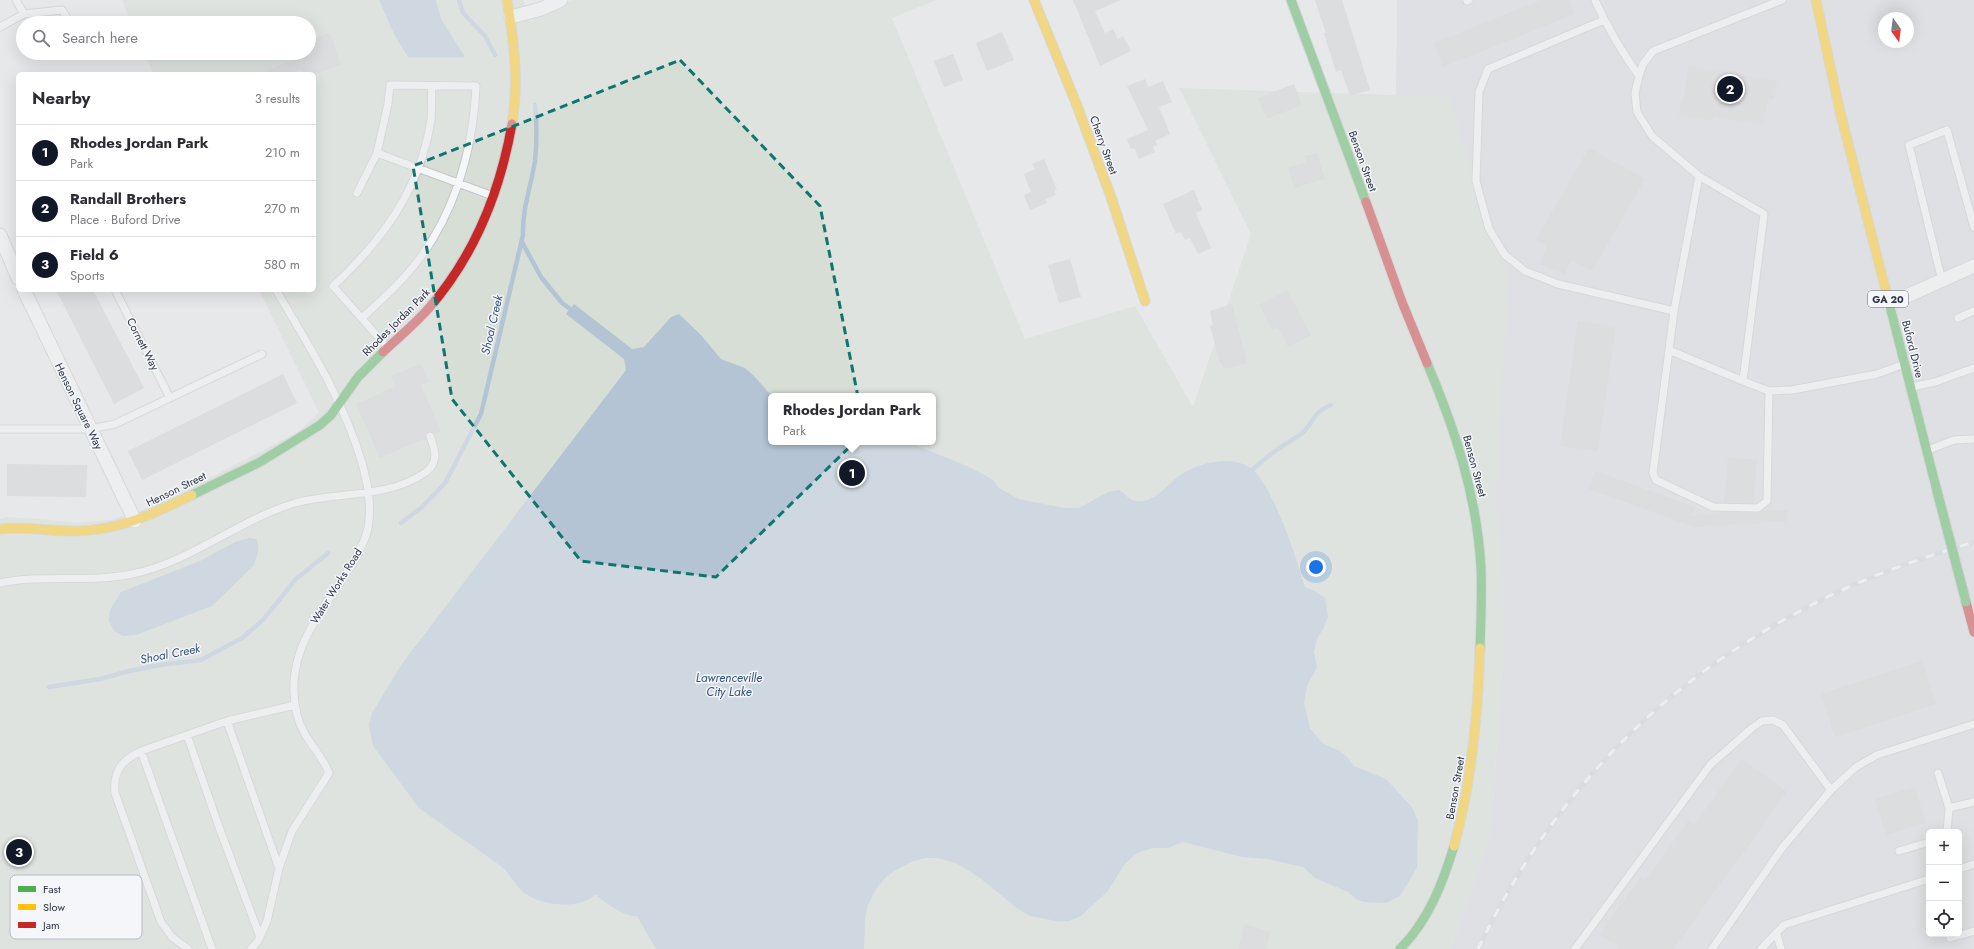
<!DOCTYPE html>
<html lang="en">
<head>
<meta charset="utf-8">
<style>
  :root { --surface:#fff; --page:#f7f7f7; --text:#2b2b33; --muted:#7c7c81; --line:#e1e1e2; --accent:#111827 }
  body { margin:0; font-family:Jost,sans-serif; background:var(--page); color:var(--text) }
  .controls { position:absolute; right:12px; bottom:12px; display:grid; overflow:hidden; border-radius:6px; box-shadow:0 4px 16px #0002 }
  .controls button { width:36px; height:36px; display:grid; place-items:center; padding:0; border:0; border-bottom:1px solid var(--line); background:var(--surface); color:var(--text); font:20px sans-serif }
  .compass { position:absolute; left:1878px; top:12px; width:36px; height:36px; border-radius:50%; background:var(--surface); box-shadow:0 4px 16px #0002; rotate:166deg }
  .you { position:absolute; left:1316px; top:567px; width:14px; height:14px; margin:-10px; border:3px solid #fff; border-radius:50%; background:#1a73e8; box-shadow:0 0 0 6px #1a73e833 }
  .badge { display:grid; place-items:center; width:26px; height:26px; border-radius:50%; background:var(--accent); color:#fff; font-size:13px; font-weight:700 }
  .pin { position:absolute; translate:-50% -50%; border:2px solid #fff; box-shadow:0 1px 4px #0006 }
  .popup { position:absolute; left:768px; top:393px; width:168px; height:52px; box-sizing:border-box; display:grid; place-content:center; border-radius:6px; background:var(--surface); filter:drop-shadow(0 1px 3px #0005); font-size:13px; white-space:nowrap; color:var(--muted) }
  .popup b { font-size:15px; color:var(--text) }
  .popup::after { content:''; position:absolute; left:50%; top:100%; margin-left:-8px; border:8px solid transparent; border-top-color:var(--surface) }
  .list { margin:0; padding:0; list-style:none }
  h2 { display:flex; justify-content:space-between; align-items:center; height:52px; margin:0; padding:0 16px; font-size:17px }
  h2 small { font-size:13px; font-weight:400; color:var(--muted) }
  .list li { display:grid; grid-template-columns:26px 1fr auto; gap:12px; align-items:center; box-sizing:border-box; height:56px; padding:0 16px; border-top:1px solid var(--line) }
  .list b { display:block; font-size:15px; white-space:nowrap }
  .list p { margin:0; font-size:13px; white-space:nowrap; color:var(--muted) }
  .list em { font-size:13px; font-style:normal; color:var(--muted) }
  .icon { flex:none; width:22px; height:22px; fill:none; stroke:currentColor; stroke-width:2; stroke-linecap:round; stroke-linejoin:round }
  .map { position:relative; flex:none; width:1974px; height:949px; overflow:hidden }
  .search { position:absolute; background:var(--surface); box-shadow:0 4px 16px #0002; left:16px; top:16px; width:300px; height:44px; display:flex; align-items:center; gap:10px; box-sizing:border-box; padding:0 14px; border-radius:22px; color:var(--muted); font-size:15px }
  .panel { position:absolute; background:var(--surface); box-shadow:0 4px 16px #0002; left:16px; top:72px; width:300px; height:220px; border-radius:6px }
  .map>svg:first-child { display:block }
  .built { fill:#d4d7dd; fill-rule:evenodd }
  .green { fill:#d6ded6; fill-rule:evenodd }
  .water { fill:#b4c4d5 }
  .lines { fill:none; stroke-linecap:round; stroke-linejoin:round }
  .stream { stroke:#b4c4d5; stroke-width:4.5 }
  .building { fill:#ced0d3 }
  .lane-casing { stroke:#c4c6c8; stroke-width:9 }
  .street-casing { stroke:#c4c6c8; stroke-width:15 }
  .fast-casing { stroke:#c4c6c8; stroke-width:11 }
  .slow-casing { stroke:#c4c6c8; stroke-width:11 }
  .jam-casing { stroke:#c4c6c8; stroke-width:11 }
  .lane { stroke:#f5f6f7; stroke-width:7 }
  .street { stroke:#f5f6f7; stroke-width:13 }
  .fast { stroke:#4caf50; stroke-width:9 }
  .slow { stroke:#ffc107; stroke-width:9 }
  .jam { stroke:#c62828; stroke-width:9 }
  .rail-casing { stroke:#cecfd2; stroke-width:4.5 }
  .rail { stroke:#f4f6f9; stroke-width:3; stroke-dasharray:9; stroke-linecap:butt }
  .fast-bridge-casing { stroke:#b8bbbf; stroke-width:11; stroke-linecap:butt }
  .fast-bridge { stroke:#4caf50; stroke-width:9 }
  .marked { fill:none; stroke:#0f766e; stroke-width:3; stroke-dasharray:8 5; stroke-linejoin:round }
  .labels { text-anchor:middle; stroke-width:3; stroke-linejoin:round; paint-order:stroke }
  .shield { fill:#f4f6f9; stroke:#676e7b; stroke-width:1 }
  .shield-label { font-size:10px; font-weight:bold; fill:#2b3445 }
  .street-label { font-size:11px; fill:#2b3445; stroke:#f4f6f9 }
  .water-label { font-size:12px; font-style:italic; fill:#34527a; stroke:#f4f6f9 }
  .key { fill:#f4f6f9; stroke:#b8bcc3; stroke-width:1 }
  .key-label { font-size:11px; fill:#2b3445 }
</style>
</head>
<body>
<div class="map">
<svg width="1974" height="949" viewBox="0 0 1974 949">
  <rect width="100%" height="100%" fill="#e6e8ea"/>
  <path class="built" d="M1397 0H1974V949H1451L1491 831 1503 658 1502 554 1495 508 1459 382 1396 93ZM1884 18H1908V42H1884ZM1929 832H1959V934H1929Z"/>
  <path class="green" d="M122 0H523L530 21 573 0H936L892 18 1025 339 1135 306 1193 407 1251 234 1179 88 1449 97 1508 283 1495 508 1502 554 1503 658 1491 831 1451 949H0V519L6 517 40 519 77 523 109 520 135 513 175 496 298 432 319 412 259 290H314V74H154L144 53H309V23H131ZM771 396H933V442H771Z"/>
  <path class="water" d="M379 0H436L441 19 465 57H408L394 34Z
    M574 304 632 349 644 347 671 317 679 314 701 335 721 359 745 368 754 376 769 393 777 396H771V442H907L967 466 992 479 999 488 1019 499 1064 508H1079L1108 492 1119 490C1124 493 1131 501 1136 501 1155 503 1166 486 1179 476 1198 463 1228 455 1249 467 1272 481 1297 560 1305 587L1317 592 1325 598 1328 617 1323 629 1317 639 1314 652 1317 667 1307 686 1304 702 1310 728 1322 743 1340 751 1348 758 1354 766 1386 779 1412 807 1418 821 1417 868 1400 896 1386 903 1365 902 1356 899 1348 892 1315 878 1303 867 1267 859 1242 857 1183 842 1168 848H1153L1137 853 1124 865 1108 891 1081 916 1069 921H1056L1030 916 1018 909 980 878 958 864 938 858H926L913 861 896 870 885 878 876 889 868 905 865 919 864 949H656L637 916C629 919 601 901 596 894 581 910 543 906 526 894 516 887 511 875 502 867L419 808 373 746 369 725 372 713 401 665 626 370 624 359 566 314Z
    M249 538 256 539C261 548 257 557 253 566L212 606 136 635 123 636 114 631 109 621 110 610 121 592 200 561 235 542Z"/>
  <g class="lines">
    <path class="stream" d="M459 0 463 13 485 36 495 55
      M522 242 541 277 562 303 570 309
      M1252 470C1262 461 1273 452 1284 445 1289 441 1295 439 1300 435 1315 423 1310 414 1331 405
      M401 523 422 507 445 483 481 414 523 235C522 210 531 186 535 161 537 142 537 124 535 105
      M49 687 100 679 129 671 160 665 201 660 242 638 263 620 296 579 328 553"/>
  </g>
  <path class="building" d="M1073 0H1121L1095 11 1105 33 1113 29 1118 39 1123 36 1131 51 1100 66Z
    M1315 0H1342L1370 90 1350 96 1341 70 1336 72 1324 33H1326Z
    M1541 0H1569L1574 14 1443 67 1434 43Z
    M1002 32 1014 60 987 71 976 43Z
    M330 33 341 65 315 74H303L302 69 287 74H259L298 58 296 53H309V41Z
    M953 54 963 80 944 87 934 61Z
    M1689 66 1777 81 1774 99 1768 98 1763 125 1713 117V121L1679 115 1681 102H1683Z
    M1145 79 1148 87 1163 81 1172 102 1159 107 1170 134 1155 141 1157 145 1153 147 1155 152 1139 159 1134 148 1131 149 1127 139 1148 130 1127 86Z
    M1294 84 1302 105 1267 119 1258 98Z
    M1589 148 1645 179 1592 271 1571 260 1565 274 1540 264 1547 246 1536 240Z
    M1317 153 1325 179 1294 188 1288 167 1306 162 1304 156Z
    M1044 159 1057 190 1054 191 1056 195 1046 199 1047 203 1030 210 1024 195 1031 192 1024 174 1035 169 1032 164Z
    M1194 190 1202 210 1196 213 1211 248 1198 254 1190 238 1185 240 1181 232 1176 234 1163 204Z
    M1070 259 1081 297 1059 303 1048 265Z
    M56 290H93L144 388 114 404Z
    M1287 290 1311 335 1288 347 1278 327 1272 330 1259 305Z
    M1232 304 1247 363 1224 369 1222 363H1220L1210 326 1213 325 1210 311Z
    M1578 321 1616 326 1598 451 1560 446Z
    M421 364 429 382 421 385 441 431 435 434 431 431H428L425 435 426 438 380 458 356 404 396 386 391 376Z
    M283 374 297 403 142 480 128 451Z
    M1728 457 1757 460 1753 503 1724 502Z
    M7 464 87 465 86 497 7 496Z
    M1595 471 1695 507 1691 516 1723 512 1758 513 1762 511 1787 510V521L1695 527 1589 489Z
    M1922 661 1936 704 1835 737 1821 694Z
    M1742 759 1787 792 1673 949H1620L1600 934 1641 877 1645 880 1689 820 1694 825Z
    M1915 787 1926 823 1886 835 1875 799Z
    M1245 924 1271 932 1266 949H1238Z"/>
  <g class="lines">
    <defs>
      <path id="lane" d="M16 0 24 14
        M1595 0C1607 27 1622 52 1639 76L1635 93 1637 112 1652 136 1699 176 1764 214 1743 381 1769 391 1792 390 1877 374 1902 365
        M1467 1 1469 0
        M1604 20 1488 69 1479 92 1476 181 1489 229 1505 255 1525 271 1558 284 1674 311
        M0 27 24 14 62 10 70 23
        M1639 76 1643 64 1653 51 1782 0
        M377 153 493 196
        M1699 176 1674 311 1653 473 1656 480 1713 507 1758 508 1767 501 1769 391
        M357 193 377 153 388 104 390 85 476 86C473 153 453 222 407 274 393 290 377 304 362 318
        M1942 281 1909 145 1947 130 1974 227
        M115 290 170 398
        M276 290C309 346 344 401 362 463 367 482 371 499 369 520 368 536 360 550 352 564 322 614 282 651 297 715 303 739 321 752 329 773L292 831 279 868
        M1958 318 1974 311
        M387 347 333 286C383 240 420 189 431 120 432 109 431 97 432 86
        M1669 350 1743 381
        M1912 387 1935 382 1974 368
        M0 429H90L115 424 262 354
        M1928 450 1954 440 1974 439
        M0 583C43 574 88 583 132 574 191 562 238 520 295 503 339 491 388 499 426 472 439 463 435 449 430 436
        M227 721 279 868 267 921 258 941 251 949
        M187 735 219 827 260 937
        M141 751 212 949
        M1938 773 1949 808 1947 832
        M1949 808 1974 802
        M1899 851 1929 842
        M1959 869 1974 864
        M1949 934 1950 938 1974 931
        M1777 935 1781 949
        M188 949 172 937 161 922 115 793C113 771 121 761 141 751L227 721 295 705
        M1575 949 1710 765 1752 728 1762 721 1773 720 1783 725 1831 790
        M1712 949 1782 848 1831 790 1856 767 1877 755 1974 724
        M1761 949 1784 925 1929 879"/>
      <path id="street" d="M511 17 541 9 561 0
        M0 235 18 278
        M24 290 135 521
        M1889 304 1974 266"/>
      <path id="fast" d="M1291 0 1366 202
        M1886 291 1936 487
        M1427 363C1455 429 1477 496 1481 568 1482 595 1481 621 1480 648
        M192 495 260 462 320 425 331 415 358 377 383 352
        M1400 949C1428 921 1443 883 1454 846"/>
      <path id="slow" d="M507 0C514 41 519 83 512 124
        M1034 0 1076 103 1111 197 1145 301
        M1816 0 1840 112 1886 291
        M0 529C27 526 53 532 79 531 120 530 155 513 192 495
        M1454 846C1472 781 1478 715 1480 648"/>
      <path id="jam" d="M1366 202 1402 302 1427 363
        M383 352C398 338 415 324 429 308 475 255 500 192 512 124
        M1966 602 1974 632"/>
    </defs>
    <use href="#lane" class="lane-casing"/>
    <use href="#street" class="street-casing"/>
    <use href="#fast" class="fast-casing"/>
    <use href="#slow" class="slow-casing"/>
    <use href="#jam" class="jam-casing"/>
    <use href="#lane" class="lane"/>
    <use href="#street" class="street"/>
    <use href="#fast" class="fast"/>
    <use href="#slow" class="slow"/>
    <use href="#jam" class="jam"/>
    <defs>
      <path id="rail" d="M1478 949C1557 784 1674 669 1840 591 1883 571 1928 556 1974 542"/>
    </defs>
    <use href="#rail" class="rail-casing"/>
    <use href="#rail" class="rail"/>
    <defs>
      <path id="fast-bridge" d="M1936 487 1966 602"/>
    </defs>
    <use href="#fast-bridge" class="fast-bridge-casing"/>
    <use href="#fast-bridge" class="fast-bridge"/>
  </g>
  <path d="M0 0H1974V949H0ZM680 60 820 206 865 432 716 577 581 561 452 399 413 166Z" fill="#e6e8ea" fill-opacity=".55" fill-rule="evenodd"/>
  <path class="marked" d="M680 60 820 206 865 432 716 577 581 561 452 399 413 166Z"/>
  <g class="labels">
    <rect class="shield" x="1868" y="291" width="40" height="16" rx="3"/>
    <g class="shield-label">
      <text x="1888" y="303">GA 20</text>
    </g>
    <g class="street-label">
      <text transform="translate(1104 145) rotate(70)" y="4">Cherry Street</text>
      <text transform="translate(1363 161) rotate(70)" y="4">Benson Street</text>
      <text transform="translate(396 322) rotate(-45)" y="4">Rhodes Jordan Park</text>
      <text transform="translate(143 344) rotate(63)" y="4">Cornett Way</text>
      <text transform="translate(1913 349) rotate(76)" y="4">Buford Drive</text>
      <text transform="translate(79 406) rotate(64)" y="4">Henson Square Way</text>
      <text transform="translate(1475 466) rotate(75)" y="4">Benson Street</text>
      <text transform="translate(176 489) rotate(-26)" y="4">Henson Street</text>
      <text transform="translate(336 586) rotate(-58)" y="4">Water Works Road</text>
      <text transform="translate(1455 788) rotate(-80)" y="4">Benson Street</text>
    </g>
    <g class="water-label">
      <text transform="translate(492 325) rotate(-77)" y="4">Shoal Creek</text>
      <text transform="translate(170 654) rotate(-11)" y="4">Shoal Creek</text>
      <text x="729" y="682">Lawrenceville<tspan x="729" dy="14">City Lake</tspan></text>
    </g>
  </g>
  <rect x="10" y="875" width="132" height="64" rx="6" class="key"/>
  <rect x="18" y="886" width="18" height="6" fill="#4caf50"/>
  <rect x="18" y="904" width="18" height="6" fill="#ffc107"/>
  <rect x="18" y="922" width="18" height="6" fill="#c62828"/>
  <g class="key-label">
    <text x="43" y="893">Fast</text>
    <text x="43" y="911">Slow</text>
    <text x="43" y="929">Jam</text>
  </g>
</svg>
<div class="controls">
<button>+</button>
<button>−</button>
<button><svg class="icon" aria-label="locate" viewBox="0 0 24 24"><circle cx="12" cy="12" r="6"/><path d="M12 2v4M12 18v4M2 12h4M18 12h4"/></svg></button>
</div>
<svg class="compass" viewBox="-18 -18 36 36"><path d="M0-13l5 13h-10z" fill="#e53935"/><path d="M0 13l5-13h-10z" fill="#7c7c81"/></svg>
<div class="you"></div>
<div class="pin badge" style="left:852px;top:473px">1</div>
<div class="popup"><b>Rhodes Jordan Park</b>Park</div>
<div class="pin badge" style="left:1730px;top:89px">2</div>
<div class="pin badge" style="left:19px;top:852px">3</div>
<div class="search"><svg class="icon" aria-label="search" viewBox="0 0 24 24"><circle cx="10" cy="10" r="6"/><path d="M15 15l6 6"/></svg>Search here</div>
<section class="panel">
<h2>Nearby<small>3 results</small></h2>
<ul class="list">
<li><span class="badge">1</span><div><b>Rhodes Jordan Park</b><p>Park</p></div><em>210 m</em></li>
<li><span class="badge">2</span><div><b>Randall Brothers</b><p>Place · Buford Drive</p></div><em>270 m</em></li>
<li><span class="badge">3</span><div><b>Field 6</b><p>Sports</p></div><em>580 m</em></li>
</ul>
</section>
</div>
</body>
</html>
